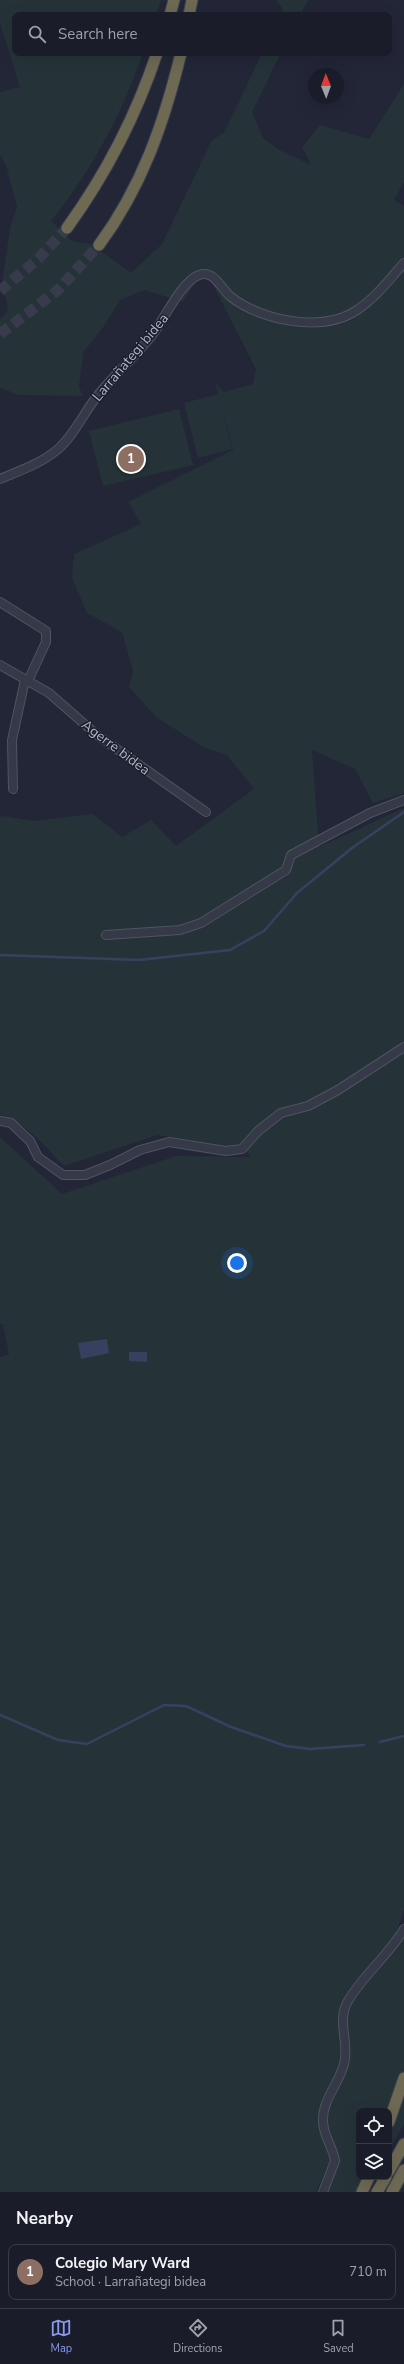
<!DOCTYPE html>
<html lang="en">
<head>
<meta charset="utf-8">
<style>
  :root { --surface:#1a1c29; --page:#232531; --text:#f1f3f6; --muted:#9fa1a8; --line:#383a46; --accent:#8a9aef }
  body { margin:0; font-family:"Nunito Sans",sans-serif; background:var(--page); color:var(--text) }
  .controls { position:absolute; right:12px; bottom:12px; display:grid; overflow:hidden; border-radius:8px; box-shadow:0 4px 16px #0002 }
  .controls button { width:36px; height:36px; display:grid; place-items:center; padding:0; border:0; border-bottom:1px solid var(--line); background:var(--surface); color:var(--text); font:20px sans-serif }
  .compass { position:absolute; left:308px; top:68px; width:36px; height:36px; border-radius:50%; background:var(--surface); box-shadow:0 4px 16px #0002; rotate:359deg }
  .you { position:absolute; left:237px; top:1263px; width:14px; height:14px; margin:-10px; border:3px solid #fff; border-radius:50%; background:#1a73e8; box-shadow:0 0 0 6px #1a73e833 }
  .badge { display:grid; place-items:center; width:26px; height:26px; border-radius:50%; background:var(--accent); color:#fff; font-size:13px; font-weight:700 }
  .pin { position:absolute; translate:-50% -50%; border:2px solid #fff; box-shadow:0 1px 4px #0006 }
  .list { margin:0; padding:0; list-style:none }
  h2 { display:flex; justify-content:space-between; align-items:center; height:52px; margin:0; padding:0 16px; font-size:17px }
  h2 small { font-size:13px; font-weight:400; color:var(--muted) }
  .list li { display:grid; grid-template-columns:26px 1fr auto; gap:12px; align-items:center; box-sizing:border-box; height:56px; margin:0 8px 8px; padding:0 8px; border:1px solid var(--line); border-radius:8px }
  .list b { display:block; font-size:15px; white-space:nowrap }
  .list p { margin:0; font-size:13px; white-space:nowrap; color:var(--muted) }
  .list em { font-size:13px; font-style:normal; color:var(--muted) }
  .icon { flex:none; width:22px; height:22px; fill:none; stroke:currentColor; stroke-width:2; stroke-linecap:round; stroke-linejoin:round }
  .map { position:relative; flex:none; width:404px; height:2192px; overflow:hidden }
  .search { position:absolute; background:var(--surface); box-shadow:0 4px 16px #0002; left:12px; right:12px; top:12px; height:44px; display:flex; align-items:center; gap:10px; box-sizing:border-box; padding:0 14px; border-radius:8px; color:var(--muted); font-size:15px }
  .sheet { height:116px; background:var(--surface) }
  nav { display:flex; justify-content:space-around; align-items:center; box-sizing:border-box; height:56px; border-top:1px solid var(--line); background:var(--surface); font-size:11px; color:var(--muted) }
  nav a { display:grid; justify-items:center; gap:2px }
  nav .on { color:var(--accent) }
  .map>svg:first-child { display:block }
  .green { fill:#253339 }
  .water { fill:#39405f }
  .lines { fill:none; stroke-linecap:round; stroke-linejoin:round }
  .stream { stroke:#39405f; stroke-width:2.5 }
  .highway-tunnel { stroke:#373b4c; stroke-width:11; stroke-dasharray:11 5.5; stroke-linecap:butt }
  .minor-casing { stroke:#505362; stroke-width:10 }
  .highway-casing { stroke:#3d404f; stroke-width:13 }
  .minor { stroke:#363947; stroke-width:8 }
  .highway { stroke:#6d6953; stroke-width:11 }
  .labels { text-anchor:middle; stroke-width:3; stroke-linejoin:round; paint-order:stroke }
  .street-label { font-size:14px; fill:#b0b3c4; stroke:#1b1e2c }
</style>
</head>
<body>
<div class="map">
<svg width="404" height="2192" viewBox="0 0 404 2192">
  <rect width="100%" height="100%" fill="#222637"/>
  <path class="green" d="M0 0H161L156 15H15V53H143C122 114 92 170 51 221L72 241 91 244 131 273 162 244 212 140 224 133 262 53H281L252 112 263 138 278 149 311 165 302 147 320 125 369 139 404 84V182L394 200 404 206V793L373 803 355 769 312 750 319 847 404 808V1910L393 1941 341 2006 339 2028 341 2040 350 2005 404 1934V2124L389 2150V2111H359V2177H375L367 2192H324L336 2162 322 2109 331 2159 316 2192H0V1357L9 1354 3 1324H0V1137L62 1194 176 1156 250 1157 241 1143 229 1146 157 1135 64 1166C46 1148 26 1122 0 1115V817L4 816 33 821 93 814 122 837 151 820 176 846 254 789 227 755 203 747 156 717 129 687 133 671 122 632 87 613 72 578 74 554 141 524 128 502 233 450 219 396 232 449 198 458 184 403 218 394 215 383 224 392 253 384 256 369 209 277 198 278 183 302 144 290 120 300 104 326 83 353 79 386 83 396 18 395 0 387V320L8 310 2 283 10 228 17 206 6 165 0 155V92L20 87 0 23Z
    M278 0H308L300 15H280L283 9 277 2Z
    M179 409 193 465 103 486 89 431Z"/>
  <path class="water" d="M107 1339 109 1353 81 1359 78 1343Z
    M129 1352H147V1362L129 1361Z"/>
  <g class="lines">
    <path class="stream" d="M0 955 139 960 230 950 264 931 297 893 352 848 404 812
      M0 1715 58 1740 87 1744 164 1705 186 1706 231 1727 286 1746 310 1749 364 1745
      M380 1742 404 1736"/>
    <path class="highway-tunnel" d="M0 291 39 258 67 228
      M0 334 58 290 99 245"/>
    <defs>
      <path id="minor" d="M0 479C19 471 40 464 57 450 74 436 84 412 98 395 115 374 136 356 153 334 164 319 182 281 199 275 214 269 221 289 231 297 262 321 323 333 357 310 375 298 390 279 404 263
        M0 602 46 631V642L28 681
        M0 665 49 693 97 735 206 812
        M13 789 12 740 25 680
        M106 935 180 930 201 923 286 870 291 855 370 813 404 800
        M0 1121 11 1123 30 1141 38 1157 63 1175H85L110 1165 140 1150 169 1142 226 1151 242 1149 258 1131 281 1113 308 1106 338 1090 404 1047
        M323 2192 335 2161C333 2147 323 2136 323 2121 322 2100 339 2084 344 2064 350 2043 336 2021 348 2001 363 1975 389 1955 404 1929"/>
      <path id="highway" d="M170 15 174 0
        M189 15 192 0
        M67 228C106 174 136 116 157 53
        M99 245C142 187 164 123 181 53
        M389 2122 404 2078
        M389 2171 404 2144
        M362 2192 369 2177
        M377 2192 386 2177
        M392 2192 404 2170"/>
    </defs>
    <use href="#minor" class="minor-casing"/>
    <use href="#highway" class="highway-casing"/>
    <use href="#minor" class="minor"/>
    <use href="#highway" class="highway"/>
  </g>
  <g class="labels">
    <g class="street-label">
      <text transform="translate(130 357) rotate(-50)" y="5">Larrañategi bidea</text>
      <text transform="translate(116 747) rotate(37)" y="5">Agerre bidea</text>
    </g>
  </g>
</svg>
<div class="controls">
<button><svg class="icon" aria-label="locate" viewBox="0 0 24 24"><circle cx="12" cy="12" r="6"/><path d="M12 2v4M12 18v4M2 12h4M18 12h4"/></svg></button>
<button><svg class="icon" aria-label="layers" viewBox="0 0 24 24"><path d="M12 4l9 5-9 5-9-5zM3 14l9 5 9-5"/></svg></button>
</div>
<svg class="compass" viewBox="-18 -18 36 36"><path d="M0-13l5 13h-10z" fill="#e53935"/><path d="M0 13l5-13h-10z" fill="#9fa1a8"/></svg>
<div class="you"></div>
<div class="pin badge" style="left:131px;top:459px;background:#8d6e63">1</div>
<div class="search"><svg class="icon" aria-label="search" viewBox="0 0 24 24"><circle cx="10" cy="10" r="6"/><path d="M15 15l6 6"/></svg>Search here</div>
</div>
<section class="sheet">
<h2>Nearby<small></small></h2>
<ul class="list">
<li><span class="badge" style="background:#8d6e63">1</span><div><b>Colegio Mary Ward</b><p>School · Larrañategi bidea</p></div><em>710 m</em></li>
</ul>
</section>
<nav>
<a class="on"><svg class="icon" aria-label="map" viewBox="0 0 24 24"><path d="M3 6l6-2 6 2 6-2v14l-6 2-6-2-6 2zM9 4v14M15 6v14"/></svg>Map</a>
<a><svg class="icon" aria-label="directions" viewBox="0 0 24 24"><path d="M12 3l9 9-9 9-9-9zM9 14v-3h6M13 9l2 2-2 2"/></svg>Directions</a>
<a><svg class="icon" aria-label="saved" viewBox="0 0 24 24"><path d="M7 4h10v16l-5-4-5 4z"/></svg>Saved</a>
</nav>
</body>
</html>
